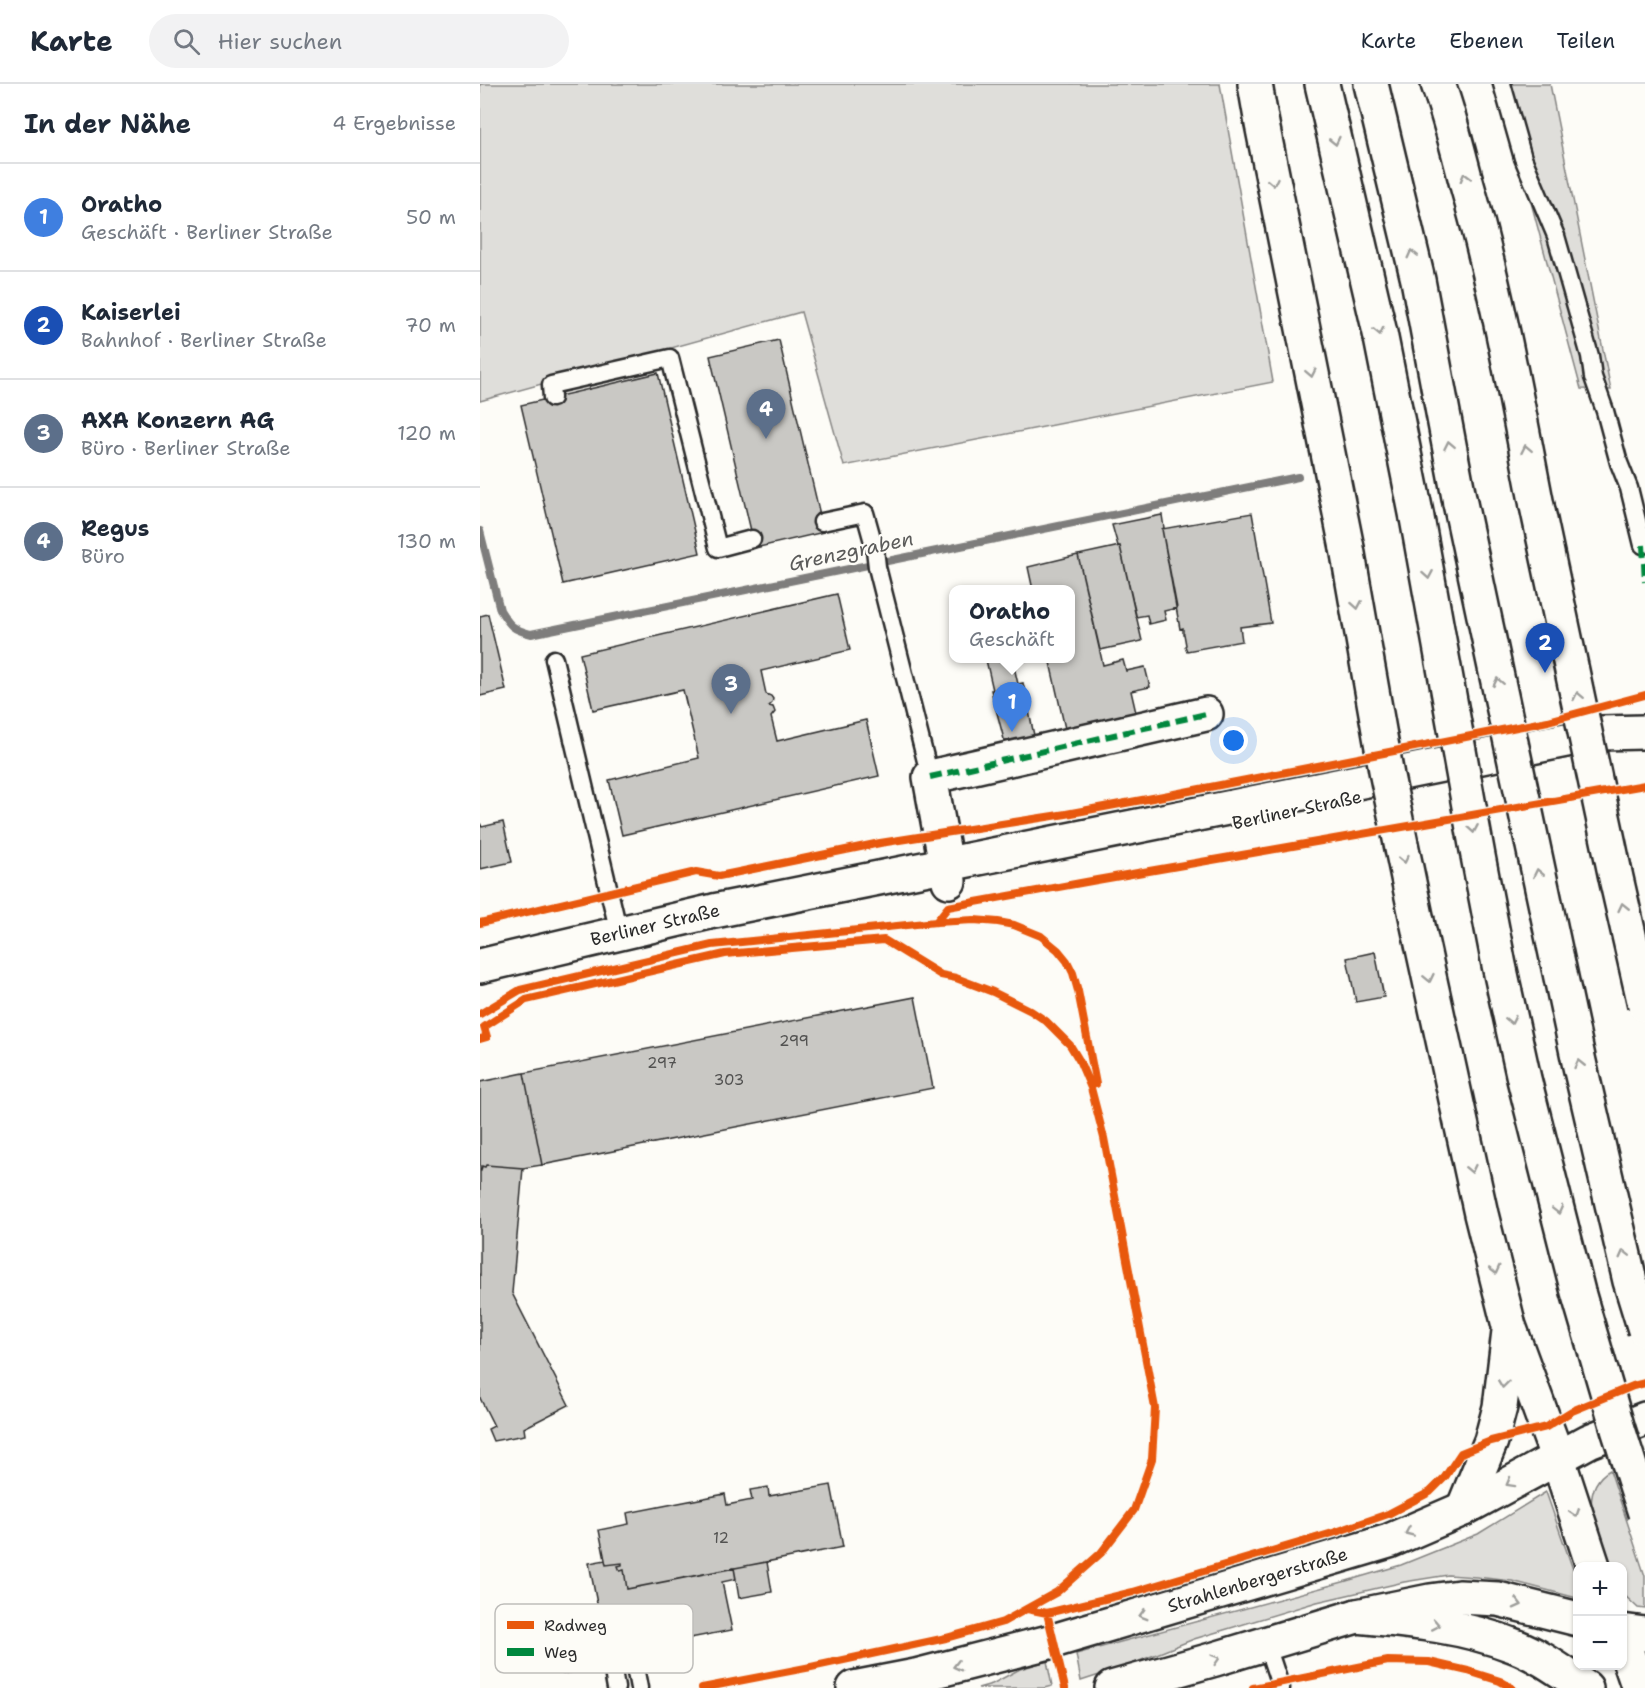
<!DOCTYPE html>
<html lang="de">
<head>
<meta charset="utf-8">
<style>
  :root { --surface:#fff; --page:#f2f2f3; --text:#1f2937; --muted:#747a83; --line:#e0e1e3; --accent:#b45309 }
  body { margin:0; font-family:"Shantell Sans",sans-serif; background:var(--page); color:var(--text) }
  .controls { position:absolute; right:18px; bottom:18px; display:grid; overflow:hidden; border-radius:12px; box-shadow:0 2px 4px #0004 }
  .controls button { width:54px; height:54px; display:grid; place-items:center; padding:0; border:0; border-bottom:2px solid var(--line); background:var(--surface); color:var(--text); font:30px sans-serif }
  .you { position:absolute; left:754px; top:657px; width:21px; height:21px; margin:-15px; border:4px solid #fff; border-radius:50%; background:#1a73e8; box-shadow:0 0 0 9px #1a73e833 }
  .badge { display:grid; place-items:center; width:39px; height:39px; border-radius:50%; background:var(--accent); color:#fff; font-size:20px; font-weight:700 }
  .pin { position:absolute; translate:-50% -50px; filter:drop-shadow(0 2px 3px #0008) }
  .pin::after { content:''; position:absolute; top:32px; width:21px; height:18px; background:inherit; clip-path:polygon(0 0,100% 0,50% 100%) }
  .popup { position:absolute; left:469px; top:501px; width:126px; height:78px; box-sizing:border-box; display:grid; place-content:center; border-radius:12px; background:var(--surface); filter:drop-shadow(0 2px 4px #0005); font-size:20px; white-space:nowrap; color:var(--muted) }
  .popup b { font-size:22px; color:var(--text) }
  .popup::after { content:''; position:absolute; left:50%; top:100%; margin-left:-12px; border:12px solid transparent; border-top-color:var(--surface) }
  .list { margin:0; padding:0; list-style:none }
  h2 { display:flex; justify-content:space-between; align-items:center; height:78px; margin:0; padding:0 24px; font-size:26px }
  h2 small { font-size:20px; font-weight:400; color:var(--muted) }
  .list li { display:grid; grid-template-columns:39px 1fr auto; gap:18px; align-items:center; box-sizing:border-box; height:108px; padding:0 24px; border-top:2px solid var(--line) }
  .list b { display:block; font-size:22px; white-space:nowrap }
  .list p { margin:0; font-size:20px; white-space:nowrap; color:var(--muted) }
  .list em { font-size:20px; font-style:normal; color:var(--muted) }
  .icon { flex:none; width:33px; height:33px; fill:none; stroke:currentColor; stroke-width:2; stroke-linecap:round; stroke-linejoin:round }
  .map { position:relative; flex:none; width:1165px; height:1604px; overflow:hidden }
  header { display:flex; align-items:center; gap:36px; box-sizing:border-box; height:84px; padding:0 30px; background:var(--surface); border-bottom:2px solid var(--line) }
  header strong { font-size:28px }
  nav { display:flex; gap:33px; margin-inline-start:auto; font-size:21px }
  .search { width:420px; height:54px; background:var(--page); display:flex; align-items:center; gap:15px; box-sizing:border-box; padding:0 21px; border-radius:33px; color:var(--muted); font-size:22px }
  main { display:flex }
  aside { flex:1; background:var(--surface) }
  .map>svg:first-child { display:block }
  .green { fill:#dfdeda; stroke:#858482; stroke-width:1.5 }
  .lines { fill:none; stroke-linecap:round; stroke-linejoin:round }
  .stream { stroke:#7e7d7b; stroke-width:8 }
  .building { fill:#c9c8c4; stroke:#2b2b2b; stroke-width:1.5 }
  .lane-casing { stroke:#2b2b2b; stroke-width:21 }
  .street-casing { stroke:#2b2b2b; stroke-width:38 }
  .secondary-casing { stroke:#2b2b2b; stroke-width:38 }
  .primary-casing { stroke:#2b2b2b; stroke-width:38 }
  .highway-casing { stroke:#2b2b2b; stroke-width:38 }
  .lane { stroke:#fdfcf7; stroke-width:16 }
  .street { stroke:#fdfcf7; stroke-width:33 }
  .secondary { stroke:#fdfcf7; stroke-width:33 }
  .primary { stroke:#fdfcf7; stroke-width:33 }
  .highway { stroke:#fdfcf7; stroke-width:33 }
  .highway-bridge-casing { stroke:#2b2b2b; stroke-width:38; stroke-linecap:butt }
  .highway-bridge { stroke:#fdfcf7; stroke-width:33 }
  .quiet { stroke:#00873e; stroke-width:6; stroke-dasharray:12 6; stroke-linecap:butt }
  .cycleway-casing { stroke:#fdfcf7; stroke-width:11 }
  .cycleway { stroke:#e8590c; stroke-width:8 }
  .oneway { stroke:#9e9e9b }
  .labels { text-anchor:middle; stroke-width:4.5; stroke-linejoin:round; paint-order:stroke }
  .number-label { font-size:15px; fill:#525251 }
  .street-label { font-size:18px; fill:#2b2b2b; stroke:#fdfcf7 }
  .water-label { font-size:20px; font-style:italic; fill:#5b5b5a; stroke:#fdfcf7 }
  .key { fill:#fdfcf7; stroke:#bebdba; stroke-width:1.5 }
  .key-label { font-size:16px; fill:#2b2b2b }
</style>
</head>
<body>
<header>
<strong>Karte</strong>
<div class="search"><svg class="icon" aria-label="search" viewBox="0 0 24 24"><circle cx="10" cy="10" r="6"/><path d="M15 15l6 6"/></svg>Hier suchen</div>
<nav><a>Karte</a><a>Ebenen</a><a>Teilen</a></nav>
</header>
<main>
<aside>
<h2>In der Nähe<small>4 Ergebnisse</small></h2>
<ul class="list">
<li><span class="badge" style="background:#3f7fe0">1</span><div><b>Oratho</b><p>Geschäft · Berliner Straße</p></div><em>50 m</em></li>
<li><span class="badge" style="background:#1a4fb4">2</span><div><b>Kaiserlei</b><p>Bahnhof · Berliner Straße</p></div><em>70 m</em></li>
<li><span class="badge" style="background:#5c6f8a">3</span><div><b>AXA Konzern AG</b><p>Büro · Berliner Straße</p></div><em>120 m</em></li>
<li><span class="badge" style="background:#5c6f8a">4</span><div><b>Regus</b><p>Büro</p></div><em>130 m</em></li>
</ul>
</aside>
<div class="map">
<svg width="1165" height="1604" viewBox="0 0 1165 1604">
  <rect width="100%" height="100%" fill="#fdfcf7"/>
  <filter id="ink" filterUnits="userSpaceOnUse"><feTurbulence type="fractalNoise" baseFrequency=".0167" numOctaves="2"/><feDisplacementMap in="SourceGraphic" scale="12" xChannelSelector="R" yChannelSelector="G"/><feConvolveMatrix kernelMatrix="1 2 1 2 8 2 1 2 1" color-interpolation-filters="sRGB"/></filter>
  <g filter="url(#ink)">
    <path class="green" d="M0 0H740L793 298 364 382 321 228 0 317Z
      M1017 0H1070L1131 306 1101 305 1041 81Z
      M1130 1386 1165 1492V1525L1158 1524 1143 1510 1142 1482H1126C1117 1454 1096 1405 1130 1386Z
      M1066 1408 1097 1497V1514L1032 1497 996 1493 968 1491 924 1498 837 1518 714 1555 647 1582 601 1597 596 1570 863 1498 921 1481 998 1450Z
      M567 1577 572 1602 564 1604H498L512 1600 540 1585Z"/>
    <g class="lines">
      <path class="stream" d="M0 447 20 526C30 542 32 545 51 550L818 393"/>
    </g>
    <path class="building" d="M299 256 344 448 275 464 230 272Z
      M178 289 220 469 83 500 41 321Z
      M772 429 791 539 760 543 762 557 707 567 705 562 706 561 704 550H703V544L700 545 682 445Z
      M682 431 684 444 682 445 697 524 684 527 686 536 669 540 667 531 656 533 640 462H638L632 441Z
      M640 462 662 557 620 566 598 471Z
      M598 471 623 581 643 576 646 587 665 583 670 603 651 607 657 633 586 649 569 574H590V506H553L548 483Z
      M357 510 370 566 281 587 286 610 291 612 293 615 292 619 289 622 293 623 295 628 291 633 297 657 386 636 399 692 142 751 129 696 219 674 203 606 113 626 100 570Z
      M8 530 26 606 0 612V532Z
      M512 574H532L538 600 543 599 555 656 526 663 511 606H513L506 576Z
      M23 738 32 778 0 785V739L2 743Z
      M895 868 904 913 876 918 867 874Z
      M435 913 453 1004 62 1081 44 989Z
      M44 989 62 1081 43 1084 6 1081 5 1083 2 1082 1 1087H0V998Z
      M6 1081 43 1084 32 1209 89 1321 44 1344 45 1351 13 1357 8 1345 14 1342 0 1314V1087H1L2 1082 5 1083Z
      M351 1401 363 1463 147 1505 144 1486 140 1487 138 1482 142 1481V1479L126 1481 119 1446 149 1440 147 1429 245 1410 247 1421 272 1416 270 1406 288 1403 289 1412Z
      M125 1476 126 1481 142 1479V1481L138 1482 140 1487 144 1486 147 1505 254 1484 256 1495 242 1498 252 1546 127 1570 109 1479Z
      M287 1478 292 1508 259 1514 254 1484Z
      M101 1576 103 1586 83 1590 81 1580Z"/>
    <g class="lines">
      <defs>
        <path id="lane" d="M1022 0 1043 74 1076 152 1110 272 1113 293 1125 327 1139 379 1149 404 1163 461
          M72 314 71 301 190 274 238 464 272 455
          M342 438 385 429 395 465 397 483 450 693
          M74 575 139 849
          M786 1559 801 1604
          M154 1578 159 1604
          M132 1582 136 1604"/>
        <path id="street" d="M469 797 450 693 726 630"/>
        <g id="secondary">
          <path id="s1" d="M0 882 234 827 1121 649 1164 648"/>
        </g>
        <g id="primary">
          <path d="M1078 1375 1113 1482"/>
          <path d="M1142 1547 1165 1550"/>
          <path id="s2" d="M374 1604 436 1592 573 1557 909 1457 983 1425 1109 1357 1165 1335"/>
          <path d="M632 1604 735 1575 877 1532 950 1517 979 1513 1018 1515 1098 1535"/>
        </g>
        <path id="highway" d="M775 0 782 40 867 464
          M842 0 900 249 937 434
          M891 0 938 196 980 419
          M958 0C970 33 978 67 987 101 1017 206 1036 314 1057 422
          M937 837 1001 1130 1029 1242 1078 1375
          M983 1425 1011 1357 1020 1323 1029 1247
          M877 1532C931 1537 984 1542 1035 1562 1061 1572 1083 1589 1106 1604
          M1142 1555 1159 1604"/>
      </defs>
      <use href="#lane" class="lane-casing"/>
      <use href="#street" class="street-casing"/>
      <use href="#secondary" class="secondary-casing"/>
      <use href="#primary" class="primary-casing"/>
      <use href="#highway" class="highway-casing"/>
      <use href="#lane" class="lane"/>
      <use href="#street" class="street"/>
      <use href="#secondary" class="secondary"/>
      <use href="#primary" class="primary"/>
      <use href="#highway" class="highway"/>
      <defs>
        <path id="highway-bridge" d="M980 419 1099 978 1150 1197 1165 1246
          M1057 422 1136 794 1165 921
          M937 434 998 772 1019 881 1044 995 1098 1208 1138 1345 1165 1429
          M867 464 907 692 937 837"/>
      </defs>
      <use href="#highway-bridge" class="highway-bridge-casing"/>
      <use href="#highway-bridge" class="highway-bridge"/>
      <path class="quiet" d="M1163 461 1165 498
        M450 693 726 630"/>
      <defs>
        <path id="cycleway" d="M456 838 468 823 617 796 1165 701
          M0 839 216 788 239 792 400 759 586 730 689 711 1068 637 1165 611
          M0 930 40 906 232 861 456 838 494 836 518 838 534 841 561 852 578 866 587 877 593 889 598 907 616 1000
          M0 955 7 953 4 943 46 916 245 870 404 856 461 891 476 894 513 908 551 927 566 937 590 961 599 976 611 1004 624 1054 675 1324 672 1375 654 1426 621 1469 577 1508 523 1538 466 1554 331 1583 222 1604
          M547 1525 567 1529 653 1508 856 1448 908 1430 950 1408 965 1393 981 1369 1011 1357 1066 1343 1092 1327 1153 1302 1165 1299
          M567 1529 585 1604
          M773 1604 908 1577 949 1578 988 1587 1020 1597 1032 1604"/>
      </defs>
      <use href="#cycleway" class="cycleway-casing"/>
      <use href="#cycleway" class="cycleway"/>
    </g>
    <defs><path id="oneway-chevron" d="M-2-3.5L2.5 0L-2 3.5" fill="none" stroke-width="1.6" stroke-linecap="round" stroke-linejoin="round" transform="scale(1.5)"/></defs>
    <g class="oneway">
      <use href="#oneway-chevron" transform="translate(855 57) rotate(77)"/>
      <use href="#oneway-chevron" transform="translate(985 93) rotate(-105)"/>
      <use href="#oneway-chevron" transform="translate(793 98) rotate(79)"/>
      <use href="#oneway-chevron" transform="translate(932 170) rotate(-104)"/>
      <use href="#oneway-chevron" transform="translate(899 247) rotate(78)"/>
      <use href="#oneway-chevron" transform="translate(831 289) rotate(79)"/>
      <use href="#oneway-chevron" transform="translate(969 361) rotate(-101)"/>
      <use href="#oneway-chevron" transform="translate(1046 365) rotate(-101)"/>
      <use href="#oneway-chevron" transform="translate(948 491) rotate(80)"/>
      <use href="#oneway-chevron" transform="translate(877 521) rotate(80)"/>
      <use href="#oneway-chevron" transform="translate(1018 598) rotate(-102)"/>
      <use href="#oneway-chevron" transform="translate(1098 612) rotate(-102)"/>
      <use href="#oneway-chevron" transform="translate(993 745) rotate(80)"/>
      <use href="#oneway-chevron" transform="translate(924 775) rotate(78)"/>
      <use href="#oneway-chevron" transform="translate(1058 789) rotate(-102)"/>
      <use href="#oneway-chevron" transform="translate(1143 823) rotate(-103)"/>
      <use href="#oneway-chevron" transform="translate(949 894) rotate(78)"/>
      <use href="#oneway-chevron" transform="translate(1031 936) rotate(78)"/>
      <use href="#oneway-chevron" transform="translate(1099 980) rotate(-103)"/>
      <use href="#oneway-chevron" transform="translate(991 1085) rotate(78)"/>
      <use href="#oneway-chevron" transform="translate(1078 1126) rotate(76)"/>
      <use href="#oneway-chevron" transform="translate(1144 1170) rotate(-104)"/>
      <use href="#oneway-chevron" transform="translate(1015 1186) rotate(76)"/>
      <use href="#oneway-chevron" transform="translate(1023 1300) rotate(97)"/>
      <use href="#oneway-chevron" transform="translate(1030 1399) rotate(151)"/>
      <use href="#oneway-chevron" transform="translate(1095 1429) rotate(72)"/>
      <use href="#oneway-chevron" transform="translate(929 1448) rotate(157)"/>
      <use href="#oneway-chevron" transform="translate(1038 1520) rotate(14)"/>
      <use href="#oneway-chevron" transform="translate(663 1531) rotate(164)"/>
      <use href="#oneway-chevron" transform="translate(956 1541) rotate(11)"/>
      <use href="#oneway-chevron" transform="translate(736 1575) rotate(-17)"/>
      <use href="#oneway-chevron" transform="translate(477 1582) rotate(166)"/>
    </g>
  </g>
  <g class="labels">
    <g class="number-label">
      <text x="314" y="962">299</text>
      <text x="182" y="984">297</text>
      <text x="249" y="1001">303</text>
      <text x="241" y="1459">12</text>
    </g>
    <g class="street-label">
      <text transform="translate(817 726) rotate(-12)" y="6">Berliner Straße</text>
      <text dy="6" stroke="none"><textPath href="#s1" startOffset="180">Berliner Straße</textPath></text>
      <text dy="6" stroke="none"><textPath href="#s2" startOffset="418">Strahlenbergerstraße</textPath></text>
    </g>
    <g class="water-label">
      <text transform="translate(371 467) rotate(-12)" y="7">Grenzgraben</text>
    </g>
  </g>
  <rect x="15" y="1520" width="198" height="69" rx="9" class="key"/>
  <rect x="27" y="1537" width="27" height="8" fill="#e8590c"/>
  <rect x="27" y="1564" width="27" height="8" fill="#00873e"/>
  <g class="key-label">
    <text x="64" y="1547">Radweg</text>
    <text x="64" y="1574">Weg</text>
  </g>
</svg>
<div class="controls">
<button>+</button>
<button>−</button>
</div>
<div class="you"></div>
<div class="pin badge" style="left:532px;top:648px;background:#3f7fe0">1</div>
<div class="popup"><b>Oratho</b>Geschäft</div>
<div class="pin badge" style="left:1065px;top:589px;background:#1a4fb4">2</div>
<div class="pin badge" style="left:251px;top:630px;background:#5c6f8a">3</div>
<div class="pin badge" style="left:286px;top:355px;background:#5c6f8a">4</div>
</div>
</main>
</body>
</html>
